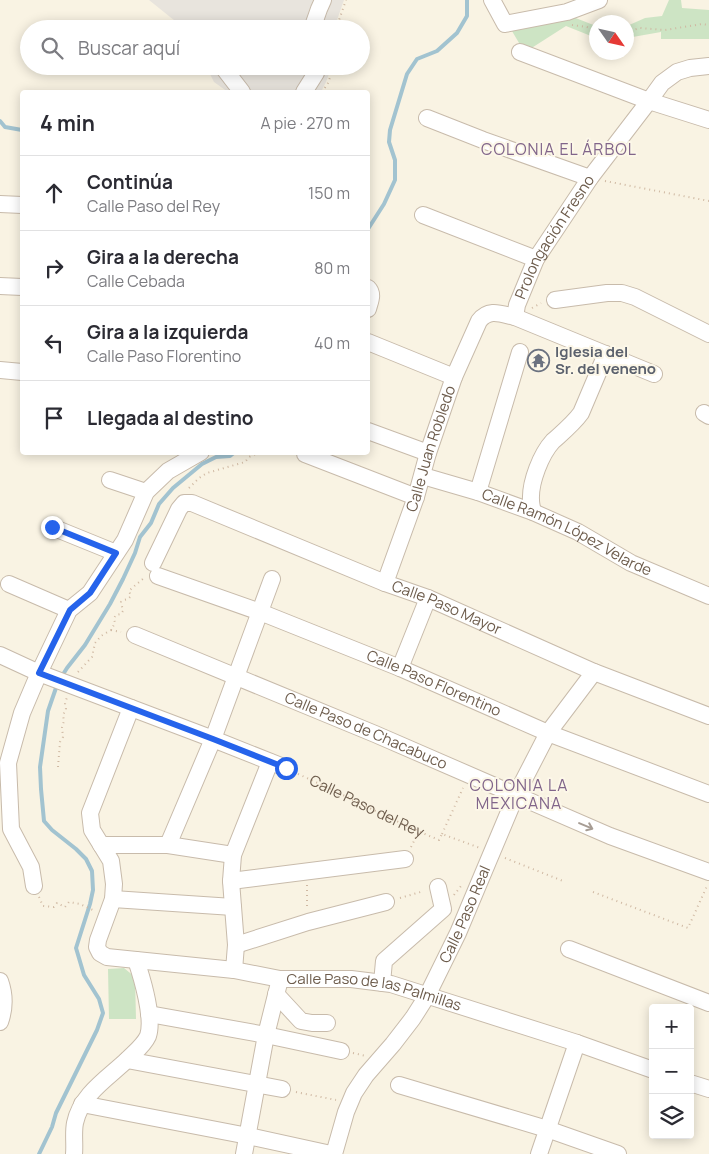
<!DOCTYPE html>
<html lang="es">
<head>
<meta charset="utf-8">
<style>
  :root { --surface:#fff; --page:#f7f7f7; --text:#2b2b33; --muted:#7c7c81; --line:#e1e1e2 }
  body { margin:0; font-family:Manrope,sans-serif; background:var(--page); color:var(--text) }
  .controls { position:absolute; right:15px; bottom:15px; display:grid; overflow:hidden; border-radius:5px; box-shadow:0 2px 12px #0003 }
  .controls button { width:45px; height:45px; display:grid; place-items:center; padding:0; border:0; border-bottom:1px solid var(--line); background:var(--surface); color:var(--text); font:25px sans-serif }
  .compass { position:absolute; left:589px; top:15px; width:45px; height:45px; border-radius:50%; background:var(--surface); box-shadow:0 2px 12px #0003; rotate:124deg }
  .stop { position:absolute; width:15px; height:15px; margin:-11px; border:4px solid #2563eb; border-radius:50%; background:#fff }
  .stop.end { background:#2563eb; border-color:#fff; box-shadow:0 1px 5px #0008 }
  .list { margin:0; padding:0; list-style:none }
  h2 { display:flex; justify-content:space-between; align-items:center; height:65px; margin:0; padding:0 20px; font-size:21px }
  h2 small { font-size:16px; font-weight:400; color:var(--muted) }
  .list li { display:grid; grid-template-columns:32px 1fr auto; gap:15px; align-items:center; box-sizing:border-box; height:75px; padding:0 20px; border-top:1px solid var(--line) }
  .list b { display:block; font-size:19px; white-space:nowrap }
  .list p { margin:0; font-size:16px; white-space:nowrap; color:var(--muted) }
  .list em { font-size:16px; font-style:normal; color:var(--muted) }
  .icon { flex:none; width:28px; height:28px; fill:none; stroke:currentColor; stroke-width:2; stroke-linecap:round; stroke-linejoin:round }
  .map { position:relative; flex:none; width:709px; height:1154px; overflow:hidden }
  .search { position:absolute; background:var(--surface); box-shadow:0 2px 12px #0003; left:20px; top:20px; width:350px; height:55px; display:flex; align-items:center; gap:12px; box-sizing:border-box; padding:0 18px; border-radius:28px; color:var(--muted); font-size:19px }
  .panel { position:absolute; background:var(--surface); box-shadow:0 2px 12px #0003; left:20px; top:90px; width:350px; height:365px; border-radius:5px }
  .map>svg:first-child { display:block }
  .industrial { fill:#e8e4dd }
  .green { fill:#cde4c4 }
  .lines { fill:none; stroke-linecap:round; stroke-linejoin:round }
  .stream { stroke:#a2c3d0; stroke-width:4 }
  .minor-casing { stroke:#c8bbab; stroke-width:18 }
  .path { stroke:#cfb8a2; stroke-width:2; stroke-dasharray:1 4; stroke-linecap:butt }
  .minor { stroke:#fff; stroke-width:16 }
  .oneway { stroke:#a79d94 }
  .route { stroke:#2563eb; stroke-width:6 }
  .labels { text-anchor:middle; stroke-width:4; stroke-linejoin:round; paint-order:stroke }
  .street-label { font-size:15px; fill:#6d5c4c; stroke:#fcf7e8 }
  .worship-label { font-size:15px; font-weight:bold; fill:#5b616d; stroke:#fcf7e8; text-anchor:start }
  .neighbourhood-label { font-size:16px; letter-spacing:1px; fill:#81658a; stroke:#fcf7e8 }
</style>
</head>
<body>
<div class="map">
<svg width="709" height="1154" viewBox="0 0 709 1154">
  <rect width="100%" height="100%" fill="#f9f3e3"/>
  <path class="industrial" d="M149 0H344L336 23V29H185Z
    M206 66H332L326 82 321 92H228L214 82Z"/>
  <path class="green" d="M669 0H681L682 8 709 10V39H661V32L627 38V26L645 18 662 16Z
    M568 15 596 26V38L566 26 530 49 522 48 509 26Z
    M124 968 135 977 136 1019H109L108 969Z"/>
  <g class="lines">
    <path class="stream" d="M0 121 5 127 22 130
      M368 229 384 204 395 180V160L389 142 390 130 407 74 417 59 437 51 457 33 467 16V0
      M62 676 67 668 85 645 110 604 123 579 135 553 140 537 151 523 159 504 173 488 202 464 216 457 230 456 235 452
      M39 1154 52 1127 56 1113 97 1030 103 1013 99 999 84 975 76 948 90 904 93 890 92 871 86 859 76 849 52 830 44 821 41 789 40 767 48 711 57 685"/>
    <defs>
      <g id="minor">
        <path d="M492 0 505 24 567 12 599 0"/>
        <path d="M312 29 319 9 323 0"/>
        <path d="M520 52 649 101 709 120"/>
        <path d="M222 66 242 92"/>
        <path d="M304 92 316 73V66"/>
        <path d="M427 118 483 140 590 178"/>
        <path d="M0 204 22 205"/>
        <path d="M423 215 536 259"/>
        <path d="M0 286 22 287"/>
        <path d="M368 288C374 294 370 301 368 309"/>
        <path d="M555 300 607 293H622L635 297 709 334"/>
        <path id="s2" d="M515 317 517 305 536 259 590 178 649 101 662 83 677 72 690 68 709 66"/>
        <path d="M368 342 454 377"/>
        <path d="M0 370 22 372"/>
        <path d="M704 413 709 416"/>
        <path d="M368 431 428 453"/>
        <path d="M305 454 416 497"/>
        <path id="s3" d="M423 476 478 492 533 512 578 532 631 563 709 596"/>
        <path d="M110 480 146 492"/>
        <path d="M478 492 520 352"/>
        <path d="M533 512C532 508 531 504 531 500 530 482 541 454 553 441 563 432 573 424 581 413L606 354"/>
        <path d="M52 527 116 553"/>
        <path id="s4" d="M153 563 179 509 184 503H192L385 583 428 598 594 672 709 716"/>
        <path id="s5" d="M158 576 260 612 400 668 548 733 709 794"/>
        <path id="s6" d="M385 583 416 497 428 453 454 377 479 321C489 308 501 314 515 317L654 374"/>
        <path d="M9 584 69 610"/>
        <path id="s7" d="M135 635 375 734 610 836 709 872"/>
        <path d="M0 655 39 673 213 739 286 768"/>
        <path d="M400 668 428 598"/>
        <path id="s8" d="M131 708 90 813 92 830 111 861 114 884 113 899 98 940 97 947 100 953 107 957 234 970 280 979H351L391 984 577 1043 653 1070"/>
        <path d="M101 845H168L233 855"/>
        <path d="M168 845 213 739 272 579"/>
        <path d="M231 881 405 859"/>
        <path d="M34 886 31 867 11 829 8 763 22 713 39 673 69 610 90 593 125 540 146 492 168 471 201 452"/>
        <path d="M113 899 233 907"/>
        <path d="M236 945 308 922 386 902"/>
        <path d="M569 949 709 1003"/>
        <path d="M234 970 236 945 231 881 233 855 270 762"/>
        <path d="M0 981C5 995 5 1008 0 1022"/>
        <path d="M382 983 384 961 443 909 438 887"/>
        <path d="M276 994 301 1021 312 1023H327"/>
        <path d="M149 1014 266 1035 341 1051"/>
        <path d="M127 1060 282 1089"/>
        <path d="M690 1083 709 1089"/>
        <path d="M399 1085 547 1129 618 1154"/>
        <path d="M82 1104 248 1136 331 1154"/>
        <path d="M74 1154C75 1144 73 1133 75 1123 81 1094 108 1078 128 1059 135 1052 144 1045 148 1036 154 1018 142 978 136 960"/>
        <path d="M244 1154 266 1035 280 979"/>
        <path id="s9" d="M334 1154 346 1112 354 1093 366 1075 393 1044 413 1018 427 996 458 933 516 795 548 733 594 672"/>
        <path d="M539 1154 577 1043"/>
      </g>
    </defs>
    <use href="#minor" class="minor-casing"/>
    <g class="path">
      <path d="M572 25 587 27 596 33"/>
      <path d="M337 29 338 23 346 0"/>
      <path d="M626 32 640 28 665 30 702 24 709 25"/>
      <path d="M322 92 328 83 334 66"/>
      <path d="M605 181 709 201"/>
      <path d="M532 308 541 303"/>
      <path d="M189 488 199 478 207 473 245 462 249 457 260 452"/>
      <path d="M111 630 121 632"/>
      <path d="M78 672 92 657 95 643 101 636 111 630 115 623 114 618 116 615 121 614 123 611 121 602 124 600 128 599 131 596 129 591 132 588 144 578"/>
      <path d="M58 767 60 742 63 737 62 727 64 721 63 715 66 709 65 704 67 697"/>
      <path id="s1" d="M298 774C345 795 391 820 439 840L442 834 480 848"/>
      <path d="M442 834 463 788"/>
      <path d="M411 847 419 831"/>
      <path d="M505 858 563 881"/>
      <path d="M307 885V907"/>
      <path d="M593 892 688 928 707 886"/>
      <path d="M454 895 461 886H463"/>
      <path d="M39 897 43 906 54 907 57 903 65 907 69 902 80 904 95 911"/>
      <path d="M400 898 424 891"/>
      <path d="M353 1053 366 1056"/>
      <path d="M296 1092 336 1100"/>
    </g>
    <use href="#minor" class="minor"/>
  </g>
  <defs><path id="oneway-shaft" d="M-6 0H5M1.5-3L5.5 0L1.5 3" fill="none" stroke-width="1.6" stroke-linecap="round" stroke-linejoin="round" transform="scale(1.25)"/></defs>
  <use class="oneway" href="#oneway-shaft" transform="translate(586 826) rotate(23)"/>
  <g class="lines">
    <path class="route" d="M52 527 116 553 90 593 70 610 39 673 213 739 286 768"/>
  </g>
  <defs>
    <symbol id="temple-ring" viewBox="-11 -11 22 22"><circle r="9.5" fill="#fcf7e8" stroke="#6b7280" stroke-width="1.5"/><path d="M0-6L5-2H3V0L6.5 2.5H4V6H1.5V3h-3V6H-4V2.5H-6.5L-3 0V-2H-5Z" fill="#6b7280"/></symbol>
  </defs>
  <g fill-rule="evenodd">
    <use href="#temple-ring" x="526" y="348" width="25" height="25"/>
  </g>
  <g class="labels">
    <g class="street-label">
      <text dy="5" stroke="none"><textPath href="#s2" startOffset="90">Prolongación Fresno</textPath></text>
      <text dy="5" stroke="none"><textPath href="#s6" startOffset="142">Calle Juan Robledo</textPath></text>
      <text dy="5" stroke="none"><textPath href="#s3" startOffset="155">Calle Ramón López Velarde</textPath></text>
      <text dy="5" stroke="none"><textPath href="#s4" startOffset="351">Calle Paso Mayor</textPath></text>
      <text dy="5" stroke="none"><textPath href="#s5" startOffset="296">Calle Paso Florentino</textPath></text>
      <text dy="5" stroke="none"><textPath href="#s7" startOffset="250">Calle Paso de Chacabuco</textPath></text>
      <text dy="5" stroke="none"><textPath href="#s1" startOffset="76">Calle Paso del Rey</textPath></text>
      <text dy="5" stroke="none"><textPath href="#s9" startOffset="276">Calle Paso Real</textPath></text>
      <text dy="5" stroke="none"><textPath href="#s8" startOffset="540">Calle Paso de las Palmillas</textPath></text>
    </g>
    <g class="worship-label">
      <text x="555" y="357">Iglesia del<tspan x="555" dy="17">Sr. del veneno</tspan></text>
    </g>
    <g class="neighbourhood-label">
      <text x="559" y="155">COLONIA EL ÁRBOL</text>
      <text x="519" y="791">COLONIA LA<tspan x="519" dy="18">MEXICANA</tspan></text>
    </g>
  </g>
</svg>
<div class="controls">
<button>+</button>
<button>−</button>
<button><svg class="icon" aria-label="layers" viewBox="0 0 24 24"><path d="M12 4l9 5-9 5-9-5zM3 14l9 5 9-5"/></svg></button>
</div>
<svg class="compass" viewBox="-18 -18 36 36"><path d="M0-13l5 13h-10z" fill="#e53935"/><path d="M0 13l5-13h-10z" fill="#7c7c81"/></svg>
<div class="stop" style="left:286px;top:768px"></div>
<div class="stop end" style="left:52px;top:527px"></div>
<div class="search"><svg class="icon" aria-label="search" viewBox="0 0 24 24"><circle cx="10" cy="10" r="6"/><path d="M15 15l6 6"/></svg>Buscar aquí</div>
<section class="panel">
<h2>4 min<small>A pie · 270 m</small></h2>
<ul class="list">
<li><svg class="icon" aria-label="ahead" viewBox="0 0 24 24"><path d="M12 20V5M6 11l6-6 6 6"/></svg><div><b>Continúa</b><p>Calle Paso del Rey</p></div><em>150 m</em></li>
<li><svg class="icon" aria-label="right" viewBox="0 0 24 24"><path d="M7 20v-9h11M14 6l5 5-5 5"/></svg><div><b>Gira a la derecha</b><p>Calle Cebada</p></div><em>80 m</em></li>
<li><svg class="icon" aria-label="left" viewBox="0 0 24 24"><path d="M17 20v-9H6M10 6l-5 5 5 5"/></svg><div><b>Gira a la izquierda</b><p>Calle Paso Florentino</p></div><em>40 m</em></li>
<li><svg class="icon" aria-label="arrive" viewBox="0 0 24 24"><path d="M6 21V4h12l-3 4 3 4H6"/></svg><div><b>Llegada al destino</b></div></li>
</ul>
</section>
</div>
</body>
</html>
